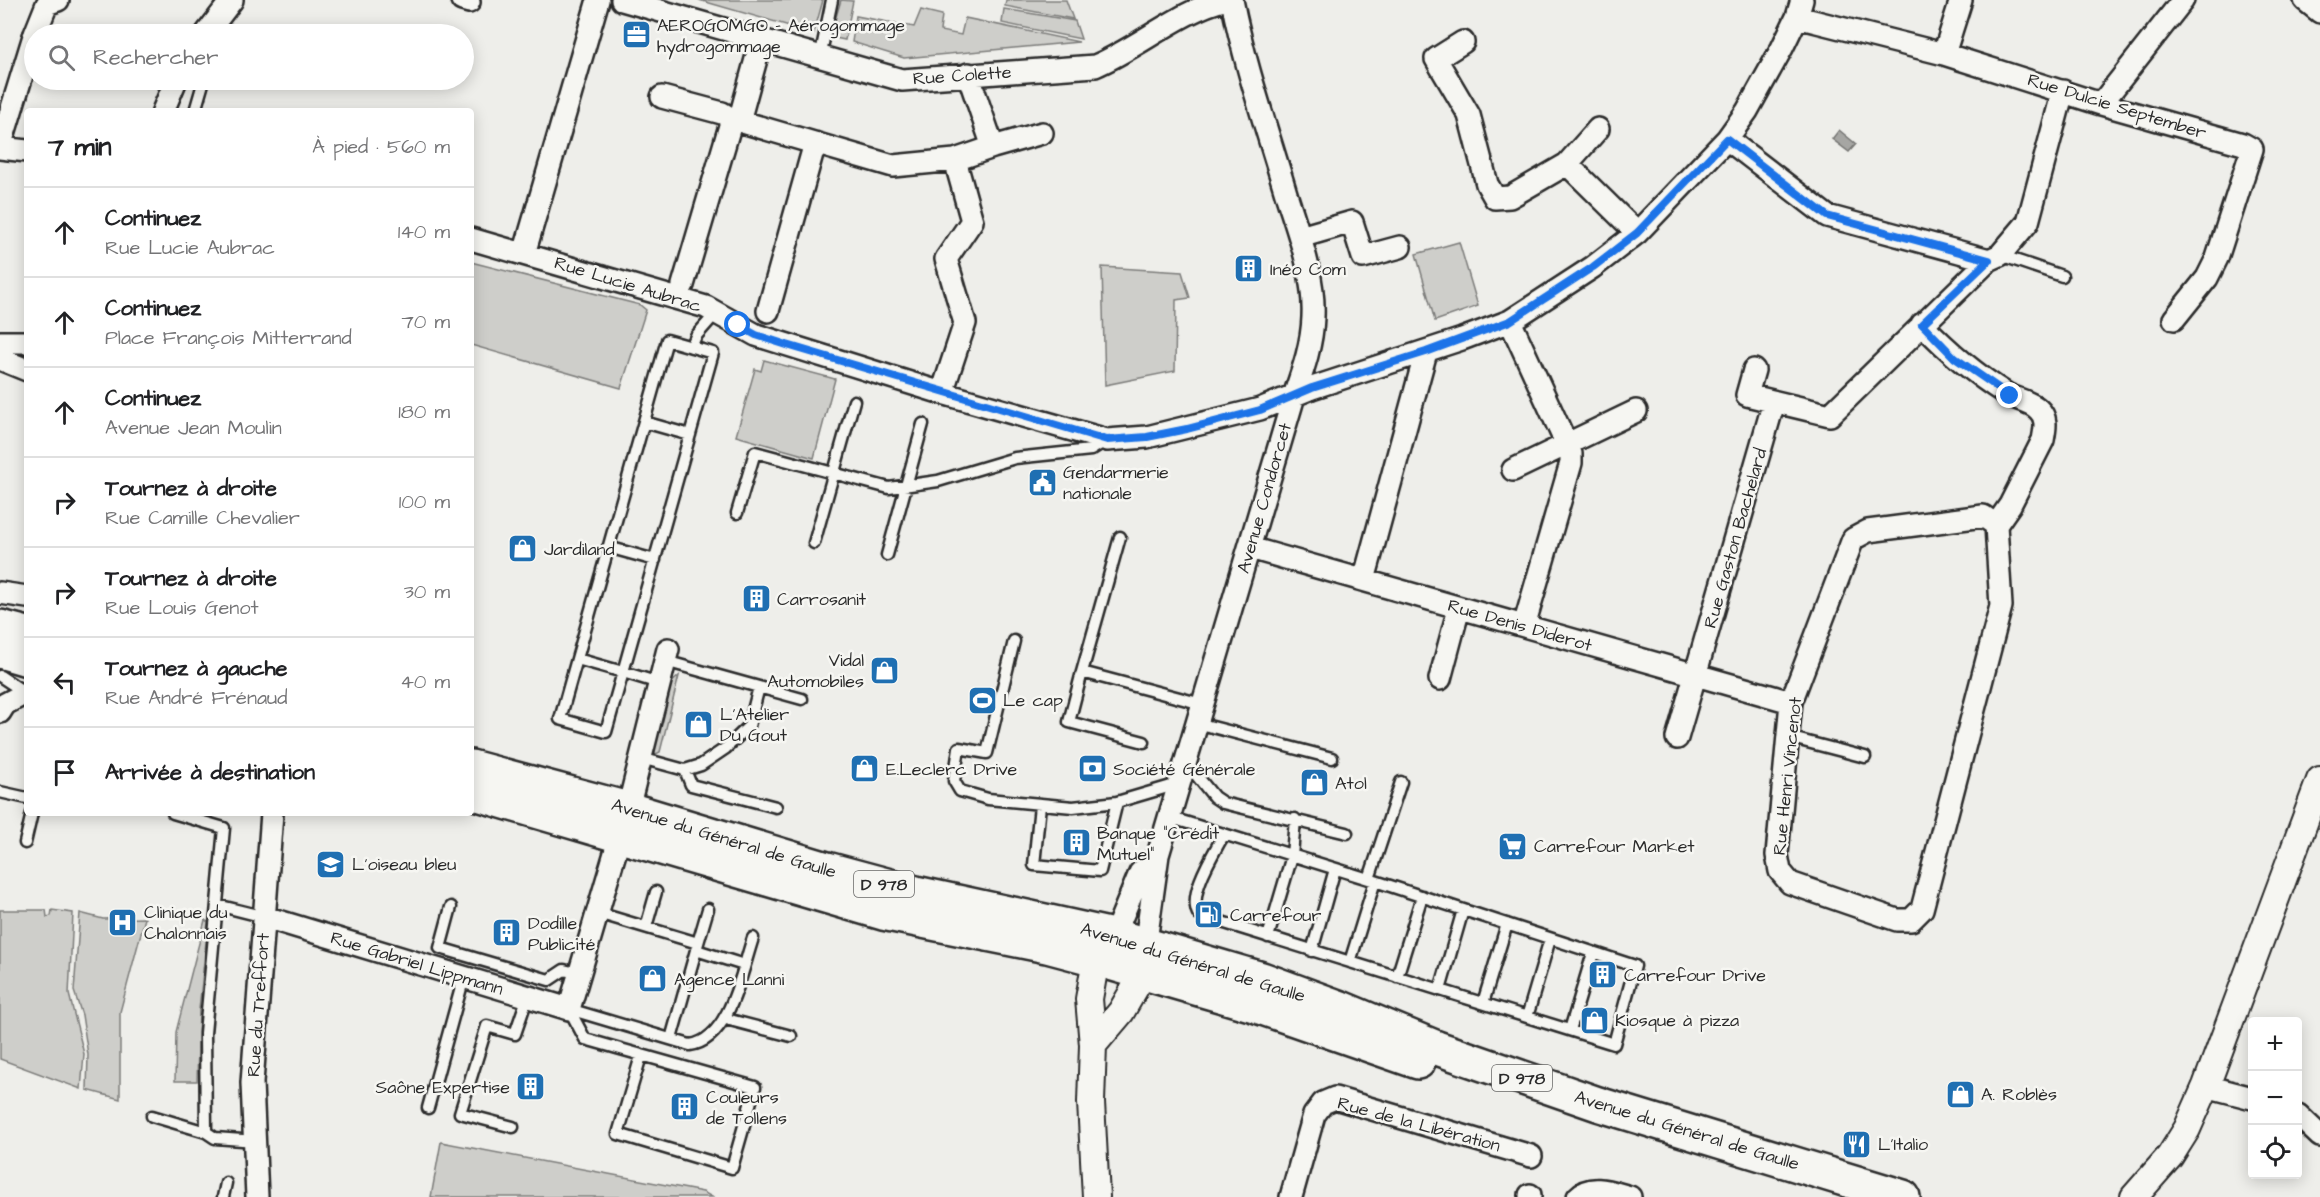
<!DOCTYPE html>
<html lang="fr">
<head>
<meta charset="utf-8">
<style>
  :root { --surface:#fff; --page:#f2f2f2; --text:#202124; --muted:#757577; --line:#e0e0e0 }
  body { margin:0; font-family:"Architects Daughter",sans-serif; background:var(--page); color:var(--text) }
  .controls { position:absolute; right:18px; bottom:18px; display:grid; overflow:hidden; border-radius:6px; box-shadow:0 3px 15px #0003 }
  .controls button { width:54px; height:54px; display:grid; place-items:center; padding:0; border:0; border-bottom:2px solid var(--line); background:var(--surface); color:var(--text); font:30px sans-serif }
  .stop { position:absolute; width:18px; height:18px; margin:-14px; border:4px solid #1a73e8; border-radius:50%; background:#fff }
  .stop.end { background:#1a73e8; border-color:#fff; box-shadow:0 2px 6px #0008 }
  .list { margin:0; padding:0; list-style:none }
  h2 { display:flex; justify-content:space-between; align-items:center; height:78px; margin:0; padding:0 24px; font-size:26px }
  h2 small { font-size:20px; font-weight:400; color:var(--muted) }
  .list li { display:grid; grid-template-columns:39px 1fr auto; gap:18px; align-items:center; box-sizing:border-box; height:90px; padding:0 24px; border-top:2px solid var(--line) }
  .list b { display:block; font-size:22px; white-space:nowrap }
  .list p { margin:0; font-size:20px; white-space:nowrap; color:var(--muted) }
  .list em { font-size:20px; font-style:normal; color:var(--muted) }
  .icon { flex:none; width:33px; height:33px; fill:none; stroke:currentColor; stroke-width:2; stroke-linecap:round; stroke-linejoin:round }
  .map { position:relative; flex:none; width:2320px; height:1197px; overflow:hidden }
  .search { position:absolute; background:var(--surface); box-shadow:0 3px 15px #0003; left:24px; top:24px; width:450px; height:66px; display:flex; align-items:center; gap:15px; box-sizing:border-box; padding:0 21px; border-radius:33px; color:var(--muted); font-size:22px }
  .panel { position:absolute; background:var(--surface); box-shadow:0 3px 15px #0003; left:24px; top:108px; width:450px; height:708px; border-radius:6px }
  .map>svg:first-child { display:block }
  .green { fill:#cececa; stroke:#7c7c7a; stroke-width:1.5 }
  .water { fill:#a6a6a3; stroke:#757573; stroke-width:1.5 }
  .lines { fill:none; stroke-linecap:round; stroke-linejoin:round }
  .service-casing { stroke:#2b2b2b; stroke-width:15 }
  .minor-casing { stroke:#2b2b2b; stroke-width:26 }
  .tertiary-casing { stroke:#2b2b2b; stroke-width:30 }
  .primary-casing { stroke:#2b2b2b; stroke-width:38 }
  .service { stroke:#f6f6f2; stroke-width:10 }
  .minor { stroke:#f6f6f2; stroke-width:21 }
  .tertiary { stroke:#f6f6f2; stroke-width:26 }
  .primary { stroke:#f6f6f2; stroke-width:33 }
  .route { stroke:#1a73e8; stroke-width:8 }
  .labels { text-anchor:middle; stroke-width:5; stroke-linejoin:round; paint-order:stroke }
  .shield { fill:#f6f6f2; stroke:#686867; stroke-width:1.5 }
  .shield-label { font-size:16px; font-weight:bold; fill:#2b2b2b }
  .poi-label { font-size:18px; fill:#2b2b2b; stroke:#f6f6f2; text-anchor:start }
  .street-label { font-size:18px; fill:#2b2b2b; stroke:#f6f6f2 }
</style>
</head>
<body>
<div class="map">
<svg width="2320" height="1197" viewBox="0 0 2320 1197">
  <rect width="100%" height="100%" fill="#eeeeea"/>
  <filter id="ink" filterUnits="userSpaceOnUse"><feTurbulence type="fractalNoise" baseFrequency=".0167" numOctaves="2"/><feDisplacementMap in="SourceGraphic" scale="12" xChannelSelector="R" yChannelSelector="G"/><feConvolveMatrix kernelMatrix="1 2 1 2 8 2 1 2 1" color-interpolation-filters="sRGB"/></filter>
  <g filter="url(#ink)">
    <path class="green" d="M699 0H823L814 33Z
      M841 0 853 1 845 40 830 37Z
      M1006 0H1066L1073 19 1005 6Z
      M1004 9 1075 21 1081 39 1002 23Z
      M921 10 942 15 940 31 961 35 965 18 1079 42 904 58 852 42 856 16 914 27Z
      M1459 242 1478 306 1435 321 1416 254Z
      M471 262 640 305 646 310 621 388 471 345Z
      M1102 267 1182 272 1190 298 1176 300 1175 371 1105 385Z
      M764 360 835 379 814 458 736 436 755 369 761 371Z
      M679 676 660 752 656 754 654 751 670 684Z
      M0 910H46L47 917 51 916 52 910 73 913 69 994 84 1054 81 1089 0 1059Z
      M80 913 103 919 145 918 120 1012V1099L87 1090 88 1055 82 1015 74 991Z
      M205 920 208 922 199 1010 197 1081H175L176 1032Z
      M441 1142 703 1192 712 1197H431Z"/>
    <path class="water" d="M1839 130 1856 144 1849 152 1832 139Z"/>
    <g class="lines">
      <defs>
        <path id="service" d="M820 58 832 0
          M195 111 204 80
          M2000 255 2062 276
          M691 347 696 336 717 312
          M644 422 690 435
          M737 513 755 452 889 488 938 481 1015 458 1091 450 1107 440
          M814 543 854 401
          M608 547 655 560
          M887 555 923 424
          M1014 641 987 753 959 748 954 781 960 791 988 799 1073 807 1117 802 1178 784
          M577 659 623 672 606 732 560 719C595 592 631 466 667 340L713 353 623 672 659 683
          M665 661 802 699
          M1082 672 1120 537
          M0 676 27 694
          M1197 723 1332 758
          M1788 737 1865 757
          M1144 742 1069 722 1082 672 1202 704
          M641 758 685 770 701 765 726 748 749 726 759 687
          M1185 761 1214 797 1223 803 1347 833
          M685 770 691 785 776 807
          M0 792 27 798
          M1040 805 1034 865 1100 871 1117 802
          M173 813 224 828 205 1033 206 1132 215 1138 256 1141
          M1168 817 1188 823 1375 881 1635 966 1614 1044 1199 915C1186 896 1214 853 1224 834
          M25 843 32 813
          M1369 879 1401 782
          M217 905 265 917
          M451 907 440 948 549 980 564 970 580 974
          M598 913 698 943 671 1039
          M646 927 656 892
          M1268 937 1292 856 1295 819
          M698 943 708 909
          M696 950 744 965
          M1312 951 1335 869
          M1350 962 1375 881
          M1397 977 1422 896
          M1440 990 1463 910
          M1483 1003 1507 924
          M1527 1017 1550 939
          M726 1019 791 1036
          M1570 1030 1593 953
          M641 1056 618 1134 732 1168 755 1087 585 1039 569 1009 690 1045C730 1040 742 970 753 938
          M428 1108 464 977
          M152 1116 206 1132
          M513 1127 460 1113 487 1026 515 1034 528 996
          M223 1197 226 1183"/>
        <path id="minor" d="M462 0 469 2
          M622 0 902 80 1095 66C1136 49 1183 9 1224 0
          M2305 0 2320 12
          M1797 17 1944 54 2101 104 2243 144 2252 149 2217 258 2207 278 2174 319
          M35 34 47 4 58 0
          M206 34 232 0
          M1463 42 1436 59 1469 115 1487 184 1495 198 1510 197 1567 164 1598 129
          M1944 54 1961 0
          M662 97 722 113 732 119
          M2101 104 2183 0
          M163 111 176 80
          M739 121 761 41
          M1727 139 1827 216 1989 260
          M0 147 34 36
          M993 147 1042 133
          M0 148 27 151
          M955 160 993 147 968 74
          M1567 164 1637 233
          M1300 237 1352 222 1363 257 1400 247
          M471 239 706 307 756 335 942 393 1107 440 1147 437 1260 409 1312 388 1462 339 1510 321 1593 267 1637 233 1727 139 1747 111 1782 48 1797 17 1802 0
          M524 254 598 0
          M683 285 732 119 893 166 955 160 972 221 946 259 965 323 942 393
          M768 311 815 143
          M1510 321 1571 454V463L1524 626
          M1922 324C1948 351 1973 373 2005 393 2014 399 2030 401 2038 409 2048 418 2045 429 2043 440L2010 505 1996 525 2001 606 1922 909 1911 920H1897L1790 883 1780 871 1777 855 1791 702 1853 539 1868 531 1983 516 1996 525
          M0 342H27
          M0 359 27 370
          M1754 370 1747 395 1830 415 1989 260 2000 255 2028 222 2063 91
          M1513 470 1636 411
          M1250 548 1791 702
          M1364 580 1426 352
          M0 593 27 597
          M1440 679 1459 608
          M0 712 5 704 26 693
          M1677 738 1774 402
          M265 917 569 1009 628 809 668 649
          M1107 945 1114 936 1140 873 1158 855
          M1144 955 1158 855 1294 396C1303 370 1312 345 1313 317 1315 277 1299 235 1287 197 1268 132 1245 67 1232 0
          M2206 1086 2252 1098
          M2298 1115 2320 1136
          M257 1197 252 1083 272 813
          M1291 1197 1314 1115 1323 1103 1335 1098 1531 1156
          M1530 1197V1195
          M1578 1197C1591 1183 1614 1193 1630 1197"/>
        <path id="tertiary" d="M1096 959 1089 999 1093 1045 1091 1102 1096 1197
          M1093 1045 1121 1012 1143 974
          M2134 1197 2170 1156 2187 1129 2206 1086 2320 780"/>
        <path id="primary" d="M0 627 27 634
          M0 651 27 659
          M471 767 628 809 827 869 916 893 1123 938 1262 979 1341 1008 1437 1048 1598 1104 1903 1197
          M471 792 883 913 1047 946 1096 959 1254 1005 1418 1062"/>
      </defs>
      <use href="#service" class="service-casing"/>
      <use href="#minor" class="minor-casing"/>
      <use href="#tertiary" class="tertiary-casing"/>
      <use href="#primary" class="primary-casing"/>
      <use href="#service" class="service"/>
      <use href="#minor" class="minor"/>
      <use href="#tertiary" class="tertiary"/>
      <use href="#primary" class="primary"/>
    </g>
  </g>
  <g class="lines" filter="url(#ink)">
    <path class="route" d="M738 325 756 335 787 345 1107 440 1147 437 1187 429 1260 410 1312 388 1426 352 1510 321 1593 267 1637 233 1727 139 1827 216 1989 260 1922 324 1955 358 2010 396"/>
  </g>
  <defs>
    <symbol id="office-square" viewBox="-11 -11 22 22"><rect x="-9" y="-9" width="18" height="18" rx="4" fill="#1f6fb2" stroke="#f6f6f2"/><path d="M-6-3h4V-5.5h4V-3h4V5H-6ZM-1-4.5V-3h2v-1.5ZM-6 0V1H6V0Z" fill="#fff"/></symbol>
    <symbol id="building-square" viewBox="-11 -11 22 22"><rect x="-9" y="-9" width="18" height="18" rx="4" fill="#1f6fb2" stroke="#f6f6f2"/><path d="M-4-6H4V6H1V3H-1V6H-4ZM-2.5-4.3h1.7v1.8h-1.7ZM.8-4.3h1.7v1.8H.8ZM-2.5-1h1.7V.8h-1.7ZM.8-1h1.7V.8H.8Z" fill="#fff"/></symbol>
    <symbol id="civic-square" viewBox="-11 -11 22 22"><rect x="-9" y="-9" width="18" height="18" rx="4" fill="#1f6fb2" stroke="#f6f6f2"/><path d="M-.6-6.5H3V-4.5H.6V-3L4-1V1h2V6H-6V1h2V-1L-.6-3ZM-1.2 2.5V6h2.4V2.5Z" fill="#fff"/></symbol>
    <symbol id="shop-square" viewBox="-11 -11 22 22"><rect x="-9" y="-9" width="18" height="18" rx="4" fill="#1f6fb2" stroke="#f6f6f2"/><path d="M-5-2.5h2.3a2.7 3.5 0 0 1 5.4 0H5L5.5 6h-11ZM-1.5-2.5h3a1.5 2.3 0 0 0-3 0Z" fill="#fff"/></symbol>
    <symbol id="stadium-square" viewBox="-11 -11 22 22"><rect x="-9" y="-9" width="18" height="18" rx="4" fill="#1f6fb2" stroke="#f6f6f2"/><path d="M0-5a6.5 5 0 1 0 0 10a6.5 5 0 1 0 0-10ZM-3.5-1.8h7v3.6h-7Z" fill="#fff"/></symbol>
    <symbol id="bank-square" viewBox="-11 -11 22 22"><rect x="-9" y="-9" width="18" height="18" rx="4" fill="#1f6fb2" stroke="#f6f6f2"/><path d="M-6-4H6V4H-6ZM0-2.3a2.3 2.3 0 1 0 0 4.6a2.3 2.3 0 1 0 0-4.6Z" fill="#fff"/></symbol>
    <symbol id="supermarket-square" viewBox="-11 -11 22 22"><rect x="-9" y="-9" width="18" height="18" rx="4" fill="#1f6fb2" stroke="#f6f6f2"/><path d="M-6-5.5h2.5l.6 2H6L4.5 2H-2.5L-4.4-4H-6ZM-1.5 3.2a1.3 1.3 0 1 0 .1 0ZM3 3.2a1.3 1.3 0 1 0 .1 0Z" fill="#fff"/></symbol>
    <symbol id="school-square" viewBox="-11 -11 22 22"><rect x="-9" y="-9" width="18" height="18" rx="4" fill="#1f6fb2" stroke="#f6f6f2"/><path d="M0-5L7-2L0 1L-7-2ZM-4 1L0 2.5L4 1V4Q0 6-4 4Z" fill="#fff"/></symbol>
    <symbol id="fuel-square" viewBox="-11 -11 22 22"><rect x="-9" y="-9" width="18" height="18" rx="4" fill="#1f6fb2" stroke="#f6f6f2"/><path d="M-5.5-6h7V0h2V4h1.3V-2.5L3-4.5l.8-.8L6-3V5H2.5V1h-1V6h-7ZM-4.2-4.7v3.2H.2V-4.7Z" fill="#fff"/></symbol>
    <symbol id="hospital-square" viewBox="-11 -11 22 22"><rect x="-9" y="-9" width="18" height="18" rx="4" fill="#1f6fb2" stroke="#f6f6f2"/><path d="M-5-5h3v3.5h4V-5h3V5h-3V1.5h-4V5h-3Z" fill="#fff"/></symbol>
    <symbol id="restaurant-square" viewBox="-11 -11 22 22"><rect x="-9" y="-9" width="18" height="18" rx="4" fill="#1f6fb2" stroke="#f6f6f2"/><path d="M-5-6h1v4h1v-4h1v4h1v-4h1v5L-1.5 .5V6h-2V.5L-5-1ZM5-6V6H3V1.5H1.5Q1.5-4 5-6Z" fill="#fff"/></symbol>
  </defs>
  <g fill-rule="evenodd">
    <use href="#office-square" x="620" y="18" width="33" height="33"/>
    <use href="#building-square" x="1232" y="252" width="33" height="33"/>
    <use href="#civic-square" x="1026" y="466" width="33" height="33"/>
    <use href="#shop-square" x="506" y="532" width="33" height="33"/>
    <use href="#building-square" x="740" y="582" width="33" height="33"/>
    <use href="#shop-square" x="868" y="654" width="33" height="33"/>
    <use href="#stadium-square" x="966" y="684" width="33" height="33"/>
    <use href="#shop-square" x="682" y="708" width="33" height="33"/>
    <use href="#shop-square" x="848" y="752" width="33" height="33"/>
    <use href="#bank-square" x="1076" y="752" width="33" height="33"/>
    <use href="#shop-square" x="1298" y="766" width="33" height="33"/>
    <use href="#building-square" x="1060" y="826" width="33" height="33"/>
    <use href="#supermarket-square" x="1496" y="830" width="33" height="33"/>
    <use href="#school-square" x="314" y="848" width="33" height="33"/>
    <use href="#fuel-square" x="1192" y="898" width="33" height="33"/>
    <use href="#hospital-square" x="106" y="906" width="33" height="33"/>
    <use href="#building-square" x="490" y="916" width="33" height="33"/>
    <use href="#building-square" x="1586" y="958" width="33" height="33"/>
    <use href="#shop-square" x="636" y="962" width="33" height="33"/>
    <use href="#shop-square" x="1578" y="1004" width="33" height="33"/>
    <use href="#building-square" x="514" y="1070" width="33" height="33"/>
    <use href="#shop-square" x="1944" y="1078" width="33" height="33"/>
    <use href="#building-square" x="668" y="1090" width="33" height="33"/>
    <use href="#restaurant-square" x="1840" y="1128" width="33" height="33"/>
  </g>
  <g class="labels">
    <g class="shield">
      <rect x="854" y="871" width="60" height="26" rx="4.5"/>
      <rect x="1492" y="1065" width="60" height="26" rx="4.5"/>
    </g>
    <g class="shield-label">
      <text x="884" y="890">D 978</text>
      <text x="1522" y="1084">D 978</text>
    </g>
    <g class="poi-label">
      <text x="657" y="31">AEROGOMGO - Aérogommage<tspan x="657" dy="21">hydrogommage</tspan></text>
      <text x="1270" y="275">Inéo Com</text>
      <text x="1063" y="478">Gendarmerie<tspan x="1063" dy="21">nationale</tspan></text>
      <text x="544" y="555">Jardiland</text>
      <text x="777" y="605">Carrosanit</text>
      <text x="864" y="666" text-anchor="end">Vidal<tspan x="864" dy="21">Automobiles</tspan></text>
      <text x="1003" y="706">Le cap</text>
      <text x="720" y="720">L'Atelier<tspan x="720" dy="21">Du Gout</tspan></text>
      <text x="886" y="775">E.Leclerc Drive</text>
      <text x="1113" y="775">Société Générale</text>
      <text x="1335" y="789">Atol</text>
      <text x="1097" y="839">Banque "Crédit<tspan x="1097" dy="21">Mutuel"</tspan></text>
      <text x="1534" y="852">Carrefour Market</text>
      <text x="352" y="870">L'oiseau bleu</text>
      <text x="144" y="918">Clinique du<tspan x="144" dy="21">Chalonnais</tspan></text>
      <text x="1230" y="921">Carrefour</text>
      <text x="528" y="929">Dodille<tspan x="528" dy="21">Publicité</tspan></text>
      <text x="1624" y="981">Carrefour Drive</text>
      <text x="674" y="985">Agence Lanni</text>
      <text x="1615" y="1026">Kiosque à pizza</text>
      <text x="510" y="1093" text-anchor="end">Saône Expertise</text>
      <text x="1981" y="1100">A. Roblès</text>
      <text x="706" y="1103">Couleurs<tspan x="706" dy="21">de Tollens</tspan></text>
      <text x="1878" y="1150">L'Italio</text>
    </g>
    <g class="street-label">
      <text transform="translate(962 75) rotate(-4)" y="6">Rue Colette</text>
      <text transform="translate(2117 106) rotate(17)" y="6">Rue Dulcie September</text>
      <text transform="translate(628 284) rotate(17)" y="6">Rue Lucie Aubrac</text>
      <text transform="translate(1264 498) rotate(-74)" y="6">Avenue Condorcet</text>
      <text transform="translate(1735 538) rotate(-74)" y="6">Rue Gaston Bachelard</text>
      <text transform="translate(1520 625) rotate(16)" y="6">Rue Denis Diderot</text>
      <text transform="translate(1787 776) rotate(-84)" y="6">Rue Henri Vincenot</text>
      <text transform="translate(724 838) rotate(17)" y="6">Avenue du Général de Gaulle</text>
      <text transform="translate(1193 962) rotate(17)" y="6">Avenue du Général de Gaulle</text>
      <text transform="translate(417 963) rotate(17)" y="6">Rue Gabriel Lippmann</text>
      <text transform="translate(258 1005) rotate(-86)" y="6">Rue du Treffort</text>
      <text transform="translate(1419 1124) rotate(15)" y="6">Rue de la Libération</text>
      <text transform="translate(1687 1130) rotate(17)" y="6">Avenue du Général de Gaulle</text>
    </g>
  </g>
</svg>
<div class="controls">
<button>+</button>
<button>−</button>
<button><svg class="icon" aria-label="locate" viewBox="0 0 24 24"><circle cx="12" cy="12" r="6"/><path d="M12 2v4M12 18v4M2 12h4M18 12h4"/></svg></button>
</div>
<div class="stop" style="left:738px;top:325px"></div>
<div class="stop end" style="left:2010px;top:396px"></div>
<div class="search"><svg class="icon" aria-label="search" viewBox="0 0 24 24"><circle cx="10" cy="10" r="6"/><path d="M15 15l6 6"/></svg>Rechercher</div>
<section class="panel">
<h2>7 min<small>À pied · 560 m</small></h2>
<ul class="list">
<li><svg class="icon" aria-label="ahead" viewBox="0 0 24 24"><path d="M12 20V5M6 11l6-6 6 6"/></svg><div><b>Continuez</b><p>Rue Lucie Aubrac</p></div><em>140 m</em></li>
<li><svg class="icon" aria-label="ahead" viewBox="0 0 24 24"><path d="M12 20V5M6 11l6-6 6 6"/></svg><div><b>Continuez</b><p>Place François Mitterrand</p></div><em>70 m</em></li>
<li><svg class="icon" aria-label="ahead" viewBox="0 0 24 24"><path d="M12 20V5M6 11l6-6 6 6"/></svg><div><b>Continuez</b><p>Avenue Jean Moulin</p></div><em>180 m</em></li>
<li><svg class="icon" aria-label="right" viewBox="0 0 24 24"><path d="M7 20v-9h11M14 6l5 5-5 5"/></svg><div><b>Tournez à droite</b><p>Rue Camille Chevalier</p></div><em>100 m</em></li>
<li><svg class="icon" aria-label="right" viewBox="0 0 24 24"><path d="M7 20v-9h11M14 6l5 5-5 5"/></svg><div><b>Tournez à droite</b><p>Rue Louis Genot</p></div><em>30 m</em></li>
<li><svg class="icon" aria-label="left" viewBox="0 0 24 24"><path d="M17 20v-9H6M10 6l-5 5 5 5"/></svg><div><b>Tournez à gauche</b><p>Rue André Frénaud</p></div><em>40 m</em></li>
<li><svg class="icon" aria-label="arrive" viewBox="0 0 24 24"><path d="M6 21V4h12l-3 4 3 4H6"/></svg><div><b>Arrivée à destination</b></div></li>
</ul>
</section>
</div>
</body>
</html>
